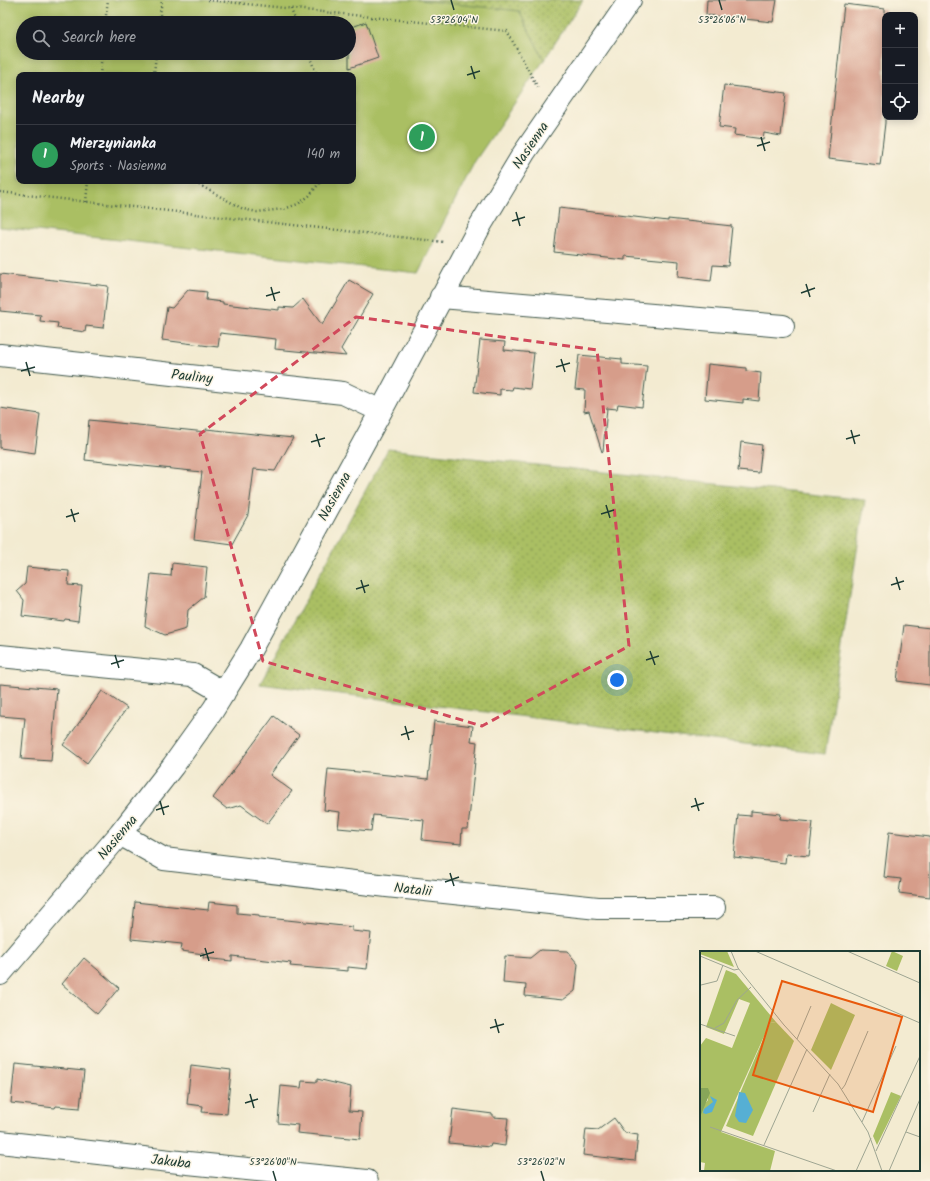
<!DOCTYPE html>
<html lang="en">
<head>
<meta charset="utf-8">
<style>
  :root { --surface:#171b24; --page:#20242c; --text:#f1f3f6; --muted:#9ea1a6; --line:#363941; --accent:#d93025 }
  body { margin:0; font-family:Kalam,sans-serif; background:var(--page); color:var(--text) }
  .controls { position:absolute; right:12px; top:12px; display:grid; overflow:hidden; border-radius:8px; box-shadow:0 2px 10px #0003 }
  .controls button { width:36px; height:36px; display:grid; place-items:center; padding:0; border:0; border-bottom:1px solid var(--line); background:var(--surface); color:var(--text); font:20px sans-serif }
  .you { position:absolute; left:617px; top:680px; width:14px; height:14px; margin:-10px; border:3px solid #fff; border-radius:50%; background:#1a73e8; box-shadow:0 0 0 6px #1a73e833 }
  .badge { display:grid; place-items:center; width:26px; height:26px; border-radius:50%; background:var(--accent); color:#fff; font-size:13px; font-weight:700 }
  .pin { position:absolute; translate:-50% -50%; border:2px solid #fff; box-shadow:0 1px 4px #0006 }
  .list { margin:0; padding:0; list-style:none }
  h2 { display:flex; justify-content:space-between; align-items:center; height:52px; margin:0; padding:0 16px; font-size:17px }
  h2 small { font-size:13px; font-weight:400; color:var(--muted) }
  .list li { display:grid; grid-template-columns:26px 1fr auto; gap:12px; align-items:center; box-sizing:border-box; height:60px; padding:0 16px; border-top:1px solid var(--line) }
  .list b { display:block; font-size:15px; white-space:nowrap }
  .list p { margin:0; font-size:13px; white-space:nowrap; color:var(--muted) }
  .list em { font-size:13px; font-style:normal; color:var(--muted) }
  .icon { flex:none; width:22px; height:22px; fill:none; stroke:currentColor; stroke-width:2; stroke-linecap:round; stroke-linejoin:round }
  .map { position:relative; flex:none; width:930px; height:1181px; overflow:hidden }
  .search { position:absolute; background:var(--surface); box-shadow:0 2px 10px #0003; left:16px; top:16px; width:340px; height:44px; display:flex; align-items:center; gap:10px; box-sizing:border-box; padding:0 14px; border-radius:22px; color:var(--muted); font-size:15px }
  .panel { position:absolute; background:var(--surface); box-shadow:0 2px 10px #0003; left:16px; top:72px; width:340px; height:112px; border-radius:8px }
  .map>svg:first-child { display:block }
  .grass { fill:url(#grass-dots); stroke:#647e4c }
  .garden { fill:#aabf63; stroke:#647e4c; fill-rule:evenodd }
  .building { fill:#d69d8a }
  .lines { fill:none; stroke-linecap:round; stroke-linejoin:round }
  .minor-casing { stroke:#3f574c; stroke-width:24 }
  .path { stroke:#3f574c; stroke-width:2.5; stroke-dasharray:1 3; stroke-linecap:butt }
  .minor { stroke:#fff; stroke-width:22 }
  .marked { fill:none; stroke:#d1495b; stroke-width:3; stroke-dasharray:8 5; stroke-linejoin:round }
  .ticks { fill:none; stroke:#1f3d34; stroke-width:1.5 }
  .labels { text-anchor:middle; stroke-width:3; stroke-linejoin:round; paint-order:stroke }
  .street-label { font-size:14px; fill:#1f3d34; stroke:#fcf5e5 }
  .inset-road { fill:none; stroke:#9ea592; stroke-width:1 }
  .view { fill:#e8590c; fill-opacity:0.15; stroke:#e8590c; stroke-width:2 }
  .inset-edge { fill:none; stroke:#1f3d34; stroke-width:2 }
  .ticks-label { font-size:10px; text-anchor:middle; fill:#1f3d34; stroke:#fcf5e5; stroke-width:3; stroke-linejoin:round; paint-order:stroke }
</style>
</head>
<body>
<div class="map">
<svg width="930" height="1181" viewBox="0 0 930 1181">
  <defs>
    <pattern id="grass-dots" width="8" height="8" patternUnits="userSpaceOnUse"><rect width="8" height="8" fill="#aabf63"/><path d="M2 2h.1M6 6h.1" fill="none" stroke="#8a9c52" stroke-width="1.8" stroke-linecap="round"/></pattern>
  </defs>
  <rect width="100%" height="100%" fill="#fcf5e5"/>
  <filter id="ink" filterUnits="userSpaceOnUse"><feTurbulence type="fractalNoise" baseFrequency=".025" numOctaves="2"/><feDisplacementMap in="SourceGraphic" scale="8" xChannelSelector="R" yChannelSelector="G"/><feConvolveMatrix kernelMatrix="1 2 1 2 8 2 1 2 1" color-interpolation-filters="sRGB"/></filter>
  <filter id="wash" filterUnits="userSpaceOnUse"><feTurbulence type="fractalNoise" baseFrequency=".012" numOctaves="4" result="noise"/><feDisplacementMap in="SourceGraphic" scale="16" xChannelSelector="R" yChannelSelector="G"/><feGaussianBlur stdDeviation="0.9" result="paint"/><feColorMatrix in="noise" values="0 0 0 0 0 0 0 0 0 0 0 0 0 0 0 0 0 1.4 0 .05"/><feComposite in="paint" operator="in"/></filter>
  <g filter="url(#wash)">
    <rect width="100%" height="100%" fill="#f3ebd1"/>
    <path class="grass" d="M419 0H583L544 60 519 11Z
      M388 449 865 500 825 754 260 684Z"/>
    <path class="garden" d="M0 0H419L519 11 544 60 475 161 418 273 0 227ZM23 23H349V53H23ZM19 75H353V181H19Z"/>
    <g id="blocks">
      <path class="building" d="M707 0H777L773 22 706 15Z
        M844 4 885 9V123L880 165 828 159Z
        M366 22 378 58 349 68V28Z
        M724 85 786 93 781 136 764 133 763 139 734 135 735 129 719 127Z
        M559 208 668 221V219L732 226 728 266 713 265 711 281 678 277 679 261 625 256V260L554 252Z
        M0 274 108 286 103 328 86 326 85 332 57 328 58 323 40 321 41 315 0 311Z
        M349 280 373 294 341 349 346 356 275 349 276 339 220 333 218 347 162 340 167 307 172 308 188 290 207 292 206 300 223 302V304L279 310V307L293 308 303 299 322 325Z
        M480 340 505 342 504 350 534 353 530 389 513 387 512 390 500 389V395L474 392Z
        M579 355 622 359V364L647 366 642 407 618 404 617 409 607 408 603 451 602 452 589 411 584 412 585 390 575 389Z
        M708 364 746 368V371L761 373 759 401 743 399V403L705 399Z
        M0 408 40 414 35 453 0 448Z
        M89 420 206 432V429L293 438 275 471 254 469 248 515 232 544 194 539 202 472 85 460Z
        M741 442 762 445 759 473 738 471Z
        M172 563 207 567 204 597 188 610 186 629 165 635 145 626 146 616 151 574 171 576Z
        M27 567 69 571 68 585 82 586 78 621 65 619 64 621 22 616 24 600 17 591 25 584Z
        M904 625 930 628V685L897 681Z
        M0 684 57 689 51 761 21 759 25 718 0 716Z
        M102 691 127 708 87 763 63 745Z
        M274 716 299 735 270 775 292 791 267 824 241 805 227 809 213 798Z
        M434 721 473 726 471 741 477 742 468 829H462L461 844 422 840 424 820 373 815 371 831 338 828 340 812 324 810 328 769 428 779Z
        M751 811 781 814 780 819 813 822 809 856 786 854 785 863 734 857 738 815 751 816Z
        M889 832 930 837V897L899 893 901 879 884 877Z
        M135 902 208 910 209 902 237 905V913L259 915V917L352 927V931L371 933 367 969 348 967V971L290 966 291 963 232 956V961L203 958 204 954 181 951 182 944 131 939Z
        M540 950 567 951 578 964 575 991 563 1000 525 996 526 985 503 983 505 956 530 958Z
        M84 958 119 988 97 1014 62 984Z
        M15 1064 84 1071 80 1108 56 1106 55 1108 11 1103Z
        M191 1065 231 1070 227 1114 202 1112 203 1106 187 1104Z
        M317 1079 351 1087 349 1111 362 1112 360 1139 297 1133 298 1125 278 1123 281 1086 301 1088 302 1081 317 1082Z
        M453 1109 493 1114V1117L508 1118 505 1146 491 1144 490 1147 449 1143Z
        M614 1118 625 1133 638 1135 635 1161 583 1155 586 1129 598 1130Z"/>
    </g>
  </g>
  <g filter="url(#ink)">
    <use href="#blocks" fill-opacity="0" stroke="#3f574c" stroke-width="1"/>
    <g class="lines">
      <defs>
        <path id="minor" d="M441 297 783 326
          M0 355 343 393 381 411
          M0 656 193 675 224 693
          M120 834 164 859 387 886 598 908H714
          M0 974 120 834 173 766 213 710 251 649 381 411 480 226 524 153 630 0
          M0 1142 188 1163 367 1181"/>
      </defs>
      <use href="#minor" class="minor-casing"/>
      <path class="path" d="M208 0 507 31 538 88
        M291 9 296 23
        M105 23 108 0
        M159 23 162 0
        M308 53 317 75
        M100 75 102 53
        M154 75 156 53
        M192 181 243 209 257 212 284 209 298 204 309 196 321 181
        M0 192 444 242
        M86 202 88 181"/>
      <use href="#minor" class="minor"/>
    </g>
  </g>
  <path class="marked" d="M356 317 597 350 629 646 482 726 263 661 200 434Z"/>
  <path class="ticks" d="M451 0 454 10M719 0 722 10M471 66 475 79M467 75 480 71M761 137 765 151M757 146 770 142M516 212 520 226M512 221 525 217M806 284 810 297M271 287 275 301M801 293 815 288M266 296 280 292M561 359 565 372M26 362 30 376M556 367 570 363M21 371 35 367M851 430 855 444M316 434 320 447M846 439 860 435M311 442 325 438M606 505 610 518M71 509 75 522M601 514 614 510M66 517 79 513M896 577 900 590M361 580 365 593M891 585 904 581M356 589 369 585M650 651 655 665M115 655 119 668M646 660 659 656M111 664 124 660M405 726 409 740M401 735 414 731M695 798 699 811M160 801 164 815M691 807 704 803M156 810 169 806M450 873 454 886M445 882 459 877M205 948 209 961M200 956 214 952M495 1019 499 1033M490 1028 504 1024M250 1094 254 1108M245 1103 258 1099M273 1171 276 1181M541 1171 544 1181"/>
  <g class="labels">
    <g class="street-label">
      <text transform="translate(530 145) rotate(-56)" y="5">Nasienna</text>
      <text transform="translate(192 376) rotate(6)" y="5">Pauliny</text>
      <text transform="translate(334 496) rotate(-61)" y="5">Nasienna</text>
      <text transform="translate(117 837) rotate(-50)" y="5">Nasienna</text>
      <text transform="translate(413 889) rotate(6)" y="5">Natalii</text>
      <text transform="translate(171 1161) rotate(6)" y="5">Jakuba</text>
    </g>
  </g>
  <g transform="translate(700 951)">
    <rect width="220" height="220" fill="#f3ebd1"/>
    <path d="M0 0H27L34 16 0 3ZM192 0 203 5 197 20 186 15ZM26 19 36 23 76 71 70 72 21 181 75 200 70 220H4L5 212 0 211V166L2 156 8 149V137H0V95L6 87 32 97 50 52 39 48 24 83 6 76ZM131 52 155 64 131 119 111 99ZM191 141 201 145 177 194 173 185Z" fill="#aabf63"/>
    <path d="M0 137H8L10 142 0 166Z" fill="#87a659"/>
    <path d="M76 71 94 90 53 185 26 175 70 72Z" fill="#aabf63"/>
    <path d="M39 141 45 142 53 159 46 172 39 171 35 165ZM10 145 17 149 12 161 6 163 3 162 4 158 13 151Z" fill="#56afd4"/>
    <path class="inset-road" d="M31 0 38 17 84 74 138 133 168 181 182 220M55 0 220 72M147 0 220 32M0 5 34 19 39 18M1 34 17 30 23 14M0 73 35 85M15 77 24 72 37 49 51 36M97 88 111 55M142 138 145 134 168 80M113 161 130 123M162 171 196 95M10 176 137 220M206 181 220 186M64 194 107 98M176 200 220 105M156 220 171 187M189 220 220 148"/>
    <path class="view" d="M82 30 202 66 173 161 53 124Z"/>
    <rect width="220" height="220" class="inset-edge"/>
  </g>
  <g class="ticks-label">
    <text x="454" y="23">53°26'04"N</text>
    <text x="722" y="23">53°26'06"N</text>
    <text x="273" y="1165">53°26'00"N</text>
    <text x="541" y="1165">53°26'02"N</text>
  </g>
</svg>
<div class="controls">
<button>+</button>
<button>−</button>
<button><svg class="icon" aria-label="locate" viewBox="0 0 24 24"><circle cx="12" cy="12" r="6"/><path d="M12 2v4M12 18v4M2 12h4M18 12h4"/></svg></button>
</div>
<div class="you"></div>
<div class="pin badge" style="left:422px;top:137px;background:#2e9e5b">1</div>
<div class="search"><svg class="icon" aria-label="search" viewBox="0 0 24 24"><circle cx="10" cy="10" r="6"/><path d="M15 15l6 6"/></svg>Search here</div>
<section class="panel">
<h2>Nearby<small></small></h2>
<ul class="list">
<li><span class="badge" style="background:#2e9e5b">1</span><div><b>Mierzynianka</b><p>Sports · Nasienna</p></div><em>140 m</em></li>
</ul>
</section>
</div>
</body>
</html>
